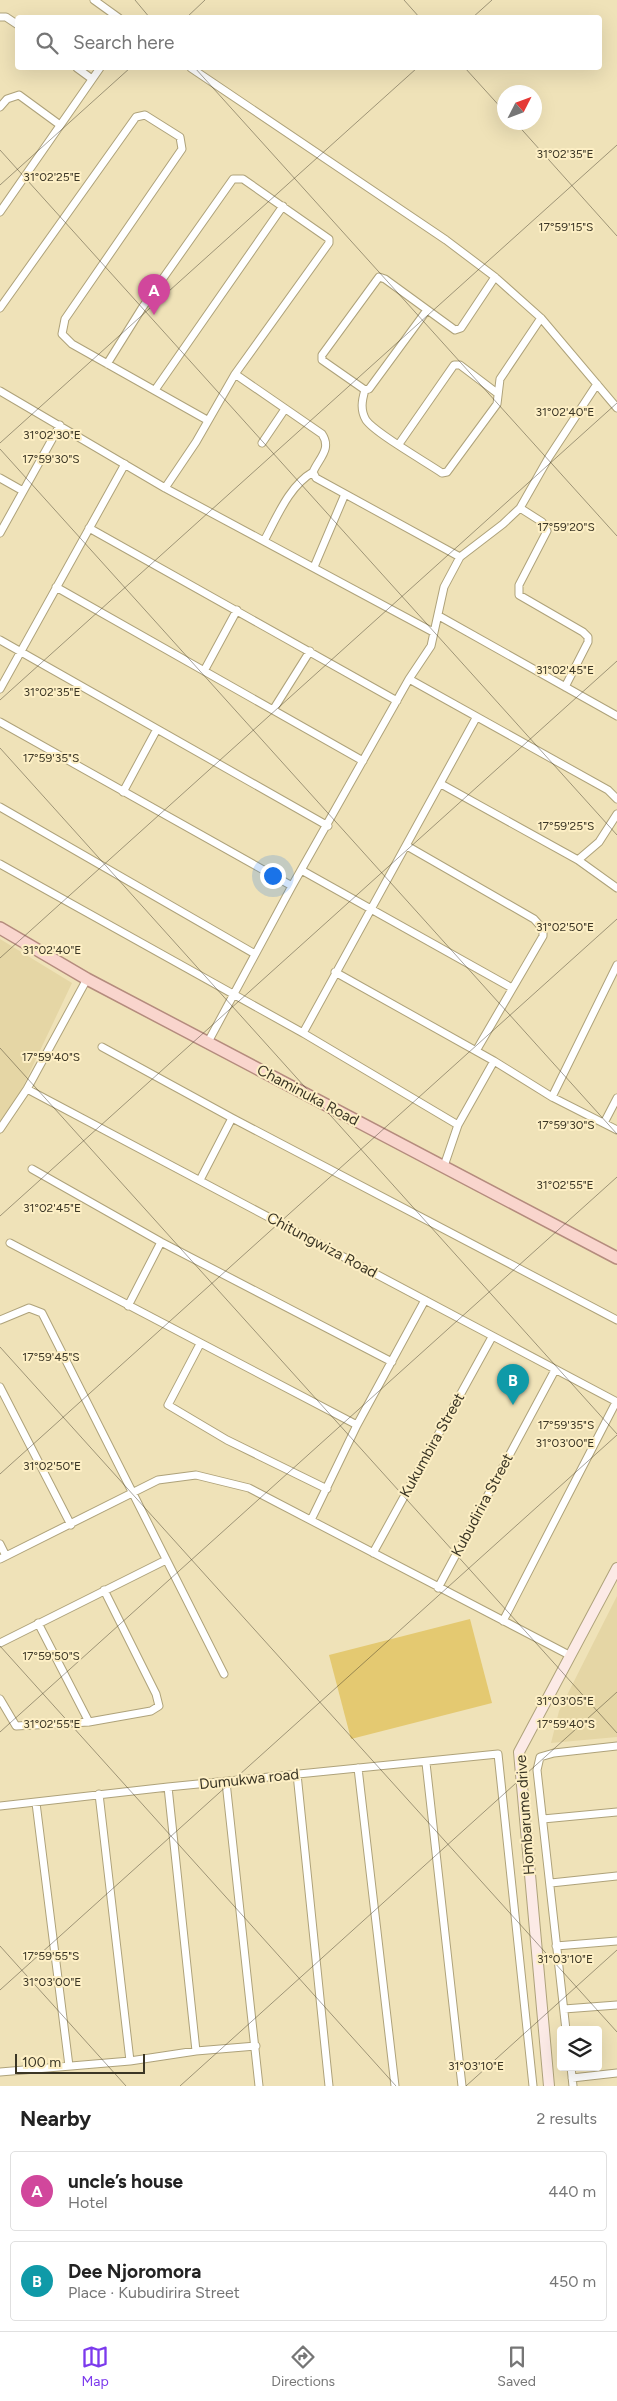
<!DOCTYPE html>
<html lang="en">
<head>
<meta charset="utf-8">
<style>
  :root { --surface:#fff; --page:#f6f6f6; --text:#222; --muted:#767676; --line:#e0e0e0; --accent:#7c3aed }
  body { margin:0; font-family:Figtree,sans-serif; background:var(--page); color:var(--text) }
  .controls { position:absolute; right:15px; bottom:15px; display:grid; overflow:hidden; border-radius:5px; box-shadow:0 5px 20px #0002 }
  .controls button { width:45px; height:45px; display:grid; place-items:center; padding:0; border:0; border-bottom:1px solid var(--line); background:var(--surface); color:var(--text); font:25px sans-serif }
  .compass { position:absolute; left:497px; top:85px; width:45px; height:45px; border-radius:50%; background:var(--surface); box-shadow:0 5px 20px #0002; rotate:48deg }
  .scale { position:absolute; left:15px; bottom:12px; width:130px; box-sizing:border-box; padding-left:5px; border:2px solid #3b3625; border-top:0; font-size:14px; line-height:18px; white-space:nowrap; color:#3b3625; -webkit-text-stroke:4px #fdefc5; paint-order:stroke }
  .you { position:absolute; left:272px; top:875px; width:18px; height:18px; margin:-12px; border:4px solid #fff; border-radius:50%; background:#1a73e8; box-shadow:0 0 0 8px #1a73e833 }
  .badge { display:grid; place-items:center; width:32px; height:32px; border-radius:50%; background:var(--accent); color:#fff; font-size:16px; font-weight:700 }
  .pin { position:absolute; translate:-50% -41px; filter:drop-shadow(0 1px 2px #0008) }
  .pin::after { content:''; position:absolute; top:26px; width:18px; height:15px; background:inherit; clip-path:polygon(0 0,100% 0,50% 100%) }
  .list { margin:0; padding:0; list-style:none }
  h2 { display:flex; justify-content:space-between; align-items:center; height:65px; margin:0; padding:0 20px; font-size:21px }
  h2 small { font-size:16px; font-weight:400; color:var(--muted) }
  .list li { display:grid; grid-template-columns:32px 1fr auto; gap:15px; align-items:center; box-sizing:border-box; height:80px; margin:0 10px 10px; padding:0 10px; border:1px solid var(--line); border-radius:5px }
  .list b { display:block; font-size:19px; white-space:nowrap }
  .list p { margin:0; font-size:16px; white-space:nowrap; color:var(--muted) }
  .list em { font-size:16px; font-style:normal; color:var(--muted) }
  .icon { flex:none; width:28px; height:28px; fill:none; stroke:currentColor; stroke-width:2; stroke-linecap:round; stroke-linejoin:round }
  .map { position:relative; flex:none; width:617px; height:2086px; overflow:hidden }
  .search { position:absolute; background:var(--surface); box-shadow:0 5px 20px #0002; left:15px; right:15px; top:15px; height:55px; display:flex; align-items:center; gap:12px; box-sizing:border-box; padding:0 18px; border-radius:5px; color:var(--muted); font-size:19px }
  .sheet { height:245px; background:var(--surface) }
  nav { display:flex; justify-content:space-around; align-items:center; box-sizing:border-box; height:70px; border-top:1px solid var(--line); background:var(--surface); font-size:14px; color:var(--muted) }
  nav a { display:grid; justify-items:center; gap:2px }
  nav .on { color:var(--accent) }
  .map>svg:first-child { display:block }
  .built { fill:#e5d6a5 }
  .park { fill:#e4c971 }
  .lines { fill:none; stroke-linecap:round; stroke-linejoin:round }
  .street-casing { stroke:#aea27a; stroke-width:9 }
  .secondary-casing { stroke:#aea27a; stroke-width:12 }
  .primary-casing { stroke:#b48b7d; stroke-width:14 }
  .street { stroke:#fff; stroke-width:7 }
  .secondary { stroke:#fceae6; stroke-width:10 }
  .primary { stroke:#f9d5cd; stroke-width:11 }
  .ticks { fill:none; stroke:#3b3625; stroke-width:1; stroke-opacity:0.45 }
  .labels { text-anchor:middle; stroke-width:4; stroke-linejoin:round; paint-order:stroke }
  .street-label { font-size:15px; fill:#3b3625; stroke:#fdefc5 }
  .ticks-label { font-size:12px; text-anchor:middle; fill:#3b3625; stroke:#fdefc5; stroke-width:4; stroke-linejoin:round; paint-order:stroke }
</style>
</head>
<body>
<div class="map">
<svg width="617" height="2086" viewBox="0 0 617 2086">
  <rect width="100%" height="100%" fill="#efe2b8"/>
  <path class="built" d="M0 939 72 983 0 1135Z
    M617 1596V1737L551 1743 559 1711Z"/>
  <path class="park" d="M470 1619 492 1703 351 1739 329 1655Z"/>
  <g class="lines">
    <defs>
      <path id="street" d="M94 0 119 18
        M0 17H6L18 25
        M77 68 92 79
        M191 68 446 240 495 277 541 318 617 408
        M0 107 7 99 19 95 60 125
        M0 212 100 68
        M0 308 136 117 145 115 180 137 182 149 65 319 62 334 72 344 207 420
        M427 310 369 389 365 390 322 360V355L379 277 385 279 455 330 461 328 495 277
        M107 364 142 308 233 179H243L329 239V243L235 374 196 442 165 488
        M235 374 322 434C332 449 319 458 313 472L316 478 460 557
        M155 390 283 206
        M365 390C362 400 360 410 366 420 375 433 426 462 442 473L447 472 497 404 500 379 541 318
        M0 391 165 488 433 632
        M262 443 285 409
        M399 444 454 365H460L497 393
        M0 478 23 491
        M520 508 542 522 547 531 519 585V595L583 632 588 637V642L565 687
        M89 528 397 701
        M0 533 60 425
        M264 541C277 517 289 486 313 472
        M314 567 345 494
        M56 587 363 761
        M439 616 617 716
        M0 640 328 826
        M204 671 237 610
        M409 679 608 790 617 799
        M0 689 125 464
        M273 710 310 651
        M0 722 292 886
        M441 784 578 860 599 842 617 814
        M123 792 157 729
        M0 807 255 954
        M407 846 534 919 543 929V936L476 1051
        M578 860 617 888
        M0 864 303 1033 458 1125 494 1061 335 972
        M303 871 512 988
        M303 1033 476 718
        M208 1042 292 886 409 679 431 646 444 587 460 557 503 524 520 508 549 457 597 384
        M102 1047 232 1118 617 1320
        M494 1061 552 1097 617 1130
        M27 1089 617 1402
        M552 1097 617 965
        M604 1123 617 1098
        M0 1129 27 1089 87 979
        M444 1166 458 1125
        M32 1169 161 1242 392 1362
        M200 1180 232 1118
        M10 1243 357 1425
        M128 1306 161 1242
        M0 1320 29 1308 42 1313 224 1674
        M200 1344 168 1405 227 1440 327 1489
        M0 1387 71 1525
        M311 1520 357 1425 425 1300
        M0 1544 6 1556
        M373 1553 492 1337
        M0 1559 158 1480 196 1475 249 1488 571 1656
        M438 1588 555 1370
        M503 1621 616 1402
        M38 1623 89 1722
        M0 1643 166 1560
        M0 1699 16 1726 89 1722 151 1711 159 1706 156 1694 104 1590
        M426 1763 462 2086
        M358 1768 395 2086
        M297 1774 329 2086
        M226 1782 259 2086
        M168 1787 196 2051
        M99 1794 130 2061
        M36 1803 69 2066
        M0 1806 168 1787 498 1754 533 2086
        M543 1819 617 1812
        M551 1883 617 1876
        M556 1946 617 1941
        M564 2009 617 2005
        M566 2030 537 1770 540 1757 554 1753 617 1746
        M571 2067 573 2086
        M0 2072 130 2061 196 2051 256 2046
        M572 2078 617 2073"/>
      <path id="secondary" d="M549 2086 519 1752 617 1568"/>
      <path id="primary" d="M0 928 87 979 617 1258"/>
    </defs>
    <use href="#street" class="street-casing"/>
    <use href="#secondary" class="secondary-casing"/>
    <use href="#primary" class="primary-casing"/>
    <use href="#street" class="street"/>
    <use href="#secondary" class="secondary"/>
    <use href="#primary" class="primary"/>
  </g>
  <path class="ticks" d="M135 0 150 18M404 0 420 18M186 18 205 0M472 18 492 0M195 68 617 536M465 68 504 111M515 122 617 236M0 150 617 835M0 185 130 68M0 443 417 68M0 449 617 1134M0 700 617 145M0 748 617 1434M0 958 617 403M0 1048 617 1733M0 1216 617 661M0 1347 617 2032M0 1474 617 919M0 1646 396 2086M0 1732 617 1177M0 1946 126 2086M0 1990 617 1435M180 2086 617 1692M466 2086 617 1950"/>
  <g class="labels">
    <g class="street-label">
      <text transform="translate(308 1095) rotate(28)" y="5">Chaminuka Road</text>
      <text transform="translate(322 1245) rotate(28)" y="5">Chitungwiza Road</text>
      <text transform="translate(432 1445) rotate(-61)" y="5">Kukumbira Street</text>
      <text transform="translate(482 1505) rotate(-62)" y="5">Kubudirira Street</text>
      <text transform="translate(249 1779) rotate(-6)" y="5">Dumukwa road</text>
      <text transform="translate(525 1815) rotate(-94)" y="5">Hombarume drive</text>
    </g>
  </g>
  <g class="ticks-label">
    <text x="565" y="158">31°02'35"E</text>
    <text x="52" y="181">31°02'25"E</text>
    <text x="566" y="231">17°59'15"S</text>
    <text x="565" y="416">31°02'40"E</text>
    <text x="52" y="439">31°02'30"E</text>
    <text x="51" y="463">17°59'30"S</text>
    <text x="566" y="531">17°59'20"S</text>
    <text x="565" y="674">31°02'45"E</text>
    <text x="52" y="696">31°02'35"E</text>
    <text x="51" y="762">17°59'35"S</text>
    <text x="566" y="830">17°59'25"S</text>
    <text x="565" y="931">31°02'50"E</text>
    <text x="52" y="954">31°02'40"E</text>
    <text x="51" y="1061">17°59'40"S</text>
    <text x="566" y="1129">17°59'30"S</text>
    <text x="565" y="1189">31°02'55"E</text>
    <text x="52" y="1212">31°02'45"E</text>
    <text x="51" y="1361">17°59'45"S</text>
    <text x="566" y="1429">17°59'35"S</text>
    <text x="565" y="1447">31°03'00"E</text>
    <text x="52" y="1470">31°02'50"E</text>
    <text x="51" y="1660">17°59'50"S</text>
    <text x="565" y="1705">31°03'05"E</text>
    <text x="566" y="1728">17°59'40"S</text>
    <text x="52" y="1728">31°02'55"E</text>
    <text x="51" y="1960">17°59'55"S</text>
    <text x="565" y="1963">31°03'10"E</text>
    <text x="52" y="1986">31°03'00"E</text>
    <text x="476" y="2070">31°03'10"E</text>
  </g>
</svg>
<div class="controls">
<button><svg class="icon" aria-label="layers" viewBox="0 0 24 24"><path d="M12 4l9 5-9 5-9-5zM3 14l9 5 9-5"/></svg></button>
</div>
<svg class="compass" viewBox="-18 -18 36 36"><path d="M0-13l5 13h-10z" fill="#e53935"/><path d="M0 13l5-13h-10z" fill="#767676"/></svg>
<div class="scale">100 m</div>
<div class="you"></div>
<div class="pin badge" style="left:154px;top:315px;background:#d1479c">A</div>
<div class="pin badge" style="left:513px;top:1405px;background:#0f9aa8">B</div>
<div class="search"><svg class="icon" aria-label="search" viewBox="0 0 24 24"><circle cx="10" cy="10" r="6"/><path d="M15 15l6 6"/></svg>Search here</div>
</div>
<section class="sheet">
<h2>Nearby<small>2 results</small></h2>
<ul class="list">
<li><span class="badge" style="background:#d1479c">A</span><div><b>uncle’s house</b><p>Hotel</p></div><em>440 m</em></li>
<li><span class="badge" style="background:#0f9aa8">B</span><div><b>Dee Njoromora</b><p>Place · Kubudirira Street</p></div><em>450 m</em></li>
</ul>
</section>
<nav>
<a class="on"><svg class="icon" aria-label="map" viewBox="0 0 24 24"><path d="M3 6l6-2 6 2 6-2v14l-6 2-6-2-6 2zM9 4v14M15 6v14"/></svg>Map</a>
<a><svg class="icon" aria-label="directions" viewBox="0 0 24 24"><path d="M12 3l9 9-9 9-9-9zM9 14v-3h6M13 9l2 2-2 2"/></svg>Directions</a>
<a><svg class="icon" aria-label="saved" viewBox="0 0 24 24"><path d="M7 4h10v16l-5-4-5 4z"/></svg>Saved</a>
</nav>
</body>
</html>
